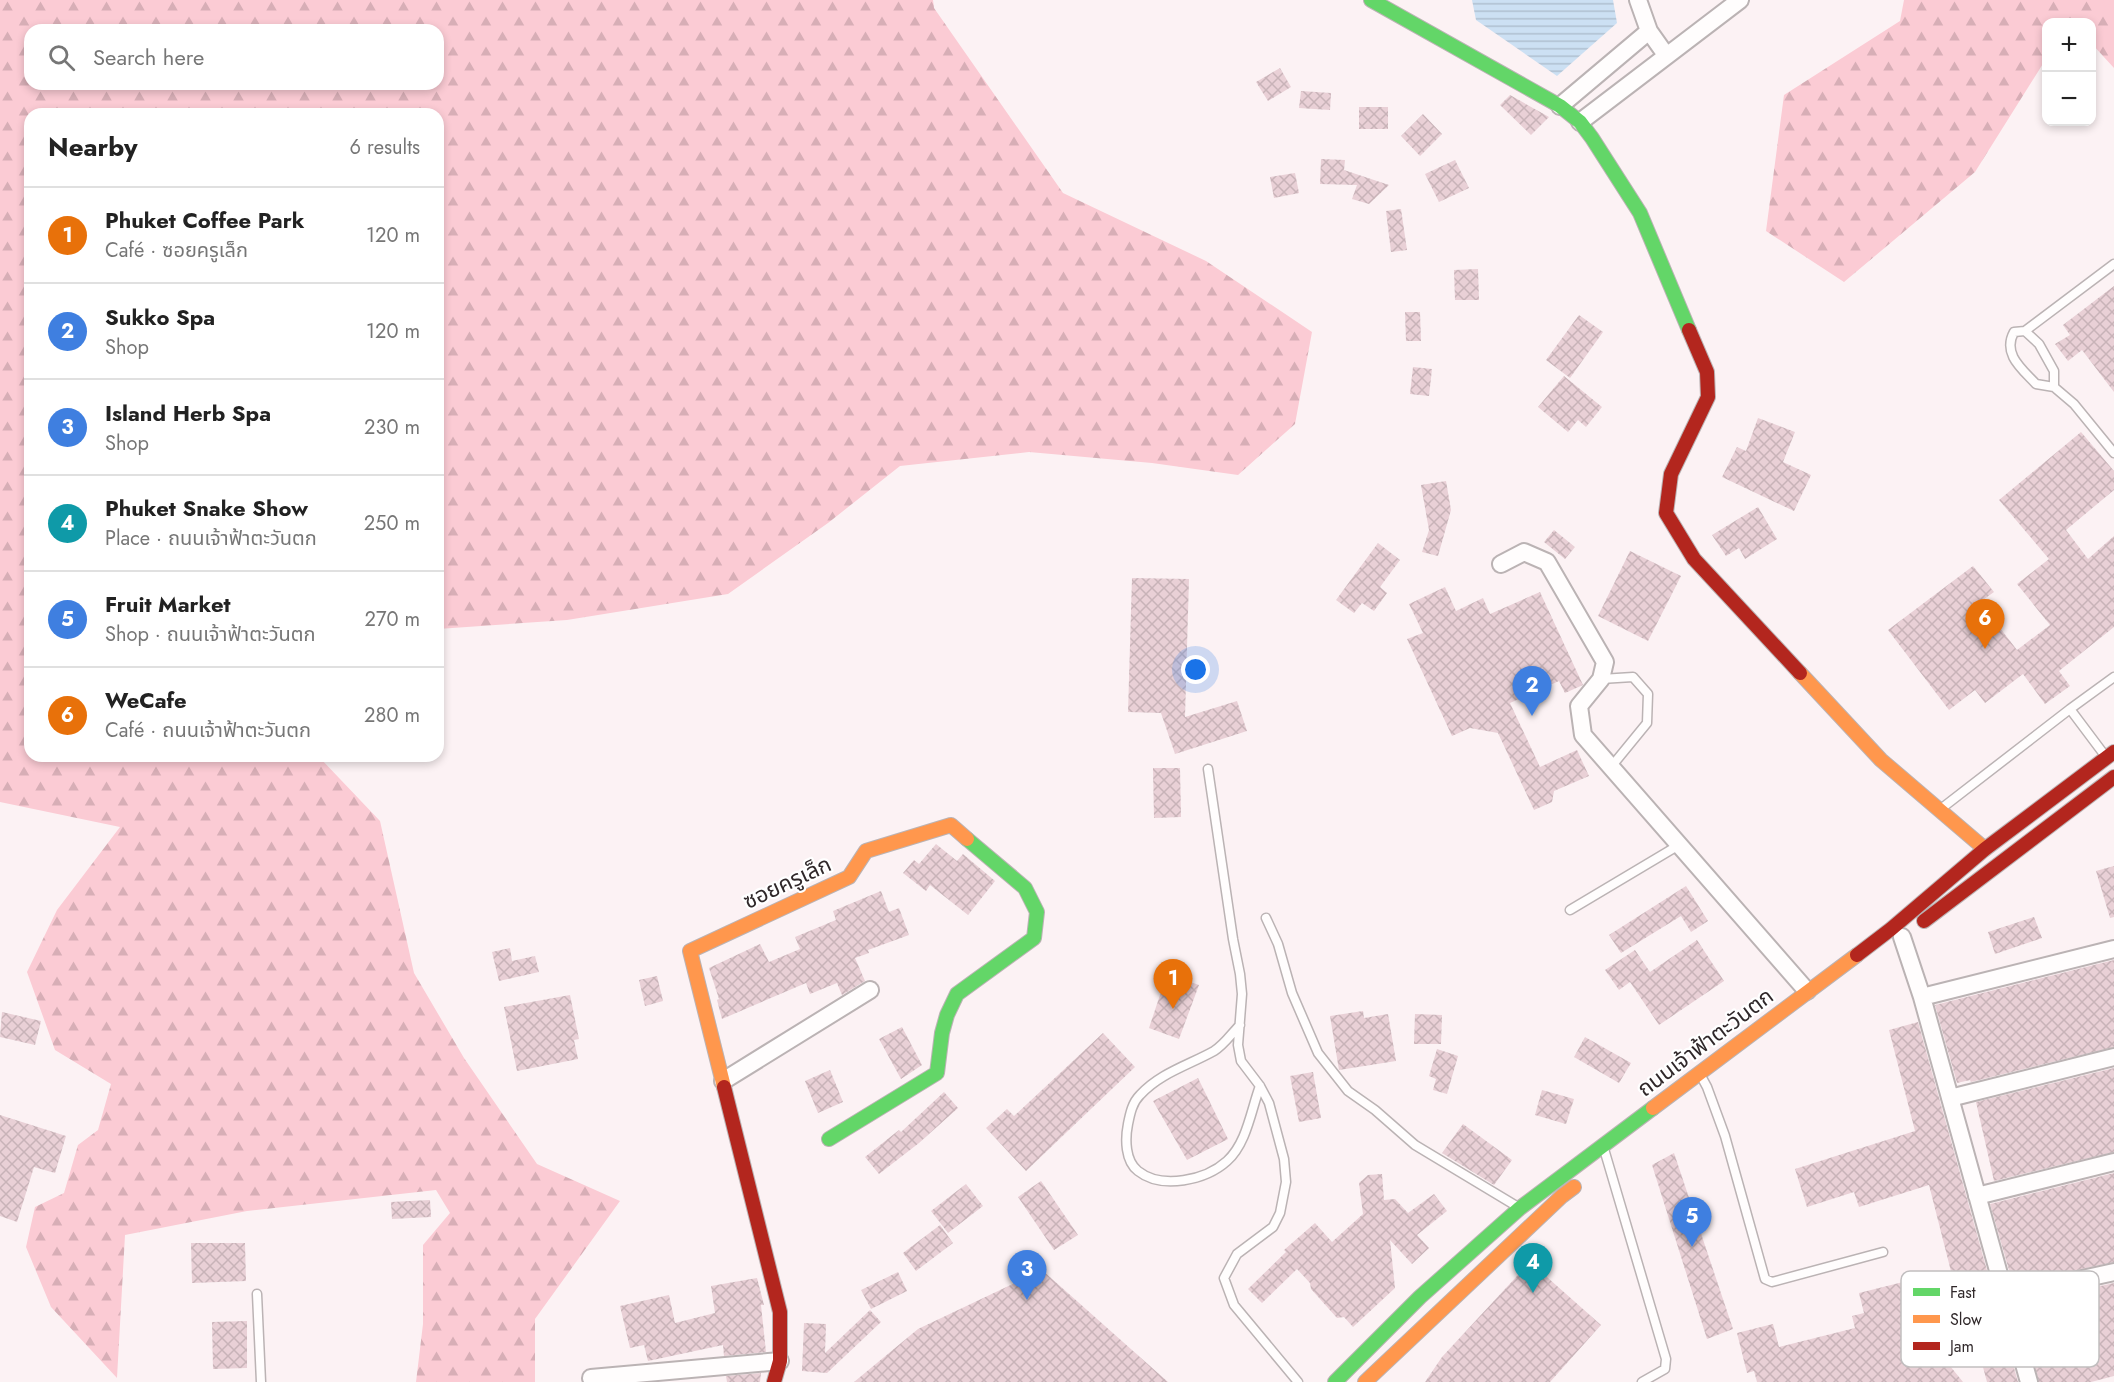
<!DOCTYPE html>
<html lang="en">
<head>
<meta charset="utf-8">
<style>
  :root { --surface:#fff; --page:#f2f2f2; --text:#222; --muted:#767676; --line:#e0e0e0; --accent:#776f71 }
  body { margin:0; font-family:Jost,"Noto Sans Thai",sans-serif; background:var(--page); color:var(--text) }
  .controls { position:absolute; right:18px; top:18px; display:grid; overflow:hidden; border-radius:12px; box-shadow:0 3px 9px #0003 }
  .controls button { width:54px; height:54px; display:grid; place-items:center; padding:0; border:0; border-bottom:2px solid var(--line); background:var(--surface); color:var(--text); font:30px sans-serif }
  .you { position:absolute; left:1196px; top:670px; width:21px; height:21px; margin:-15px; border:4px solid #fff; border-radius:50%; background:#1a73e8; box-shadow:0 0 0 9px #1a73e833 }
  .badge { display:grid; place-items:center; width:39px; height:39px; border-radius:50%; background:var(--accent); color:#fff; font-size:20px; font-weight:700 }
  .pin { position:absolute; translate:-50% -50px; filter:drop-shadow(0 2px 3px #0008) }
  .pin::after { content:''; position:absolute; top:32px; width:21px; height:18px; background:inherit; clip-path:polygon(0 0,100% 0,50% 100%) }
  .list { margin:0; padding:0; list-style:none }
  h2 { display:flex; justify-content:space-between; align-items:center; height:78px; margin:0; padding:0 24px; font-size:26px }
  h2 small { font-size:20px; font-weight:400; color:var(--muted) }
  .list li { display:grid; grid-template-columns:39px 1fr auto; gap:18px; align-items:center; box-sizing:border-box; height:96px; padding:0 24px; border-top:2px solid var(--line) }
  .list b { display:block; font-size:22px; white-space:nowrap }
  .list p { margin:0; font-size:20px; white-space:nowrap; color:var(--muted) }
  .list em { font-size:20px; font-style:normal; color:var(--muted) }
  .icon { flex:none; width:33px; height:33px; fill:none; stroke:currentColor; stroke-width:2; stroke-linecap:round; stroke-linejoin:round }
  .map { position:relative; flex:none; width:2114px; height:1382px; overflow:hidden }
  .search { position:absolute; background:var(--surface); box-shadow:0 3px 9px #0003; left:24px; top:24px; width:420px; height:66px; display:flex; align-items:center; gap:15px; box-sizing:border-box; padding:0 21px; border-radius:18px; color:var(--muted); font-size:22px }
  .panel { position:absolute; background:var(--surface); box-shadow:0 3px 9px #0003; left:24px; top:108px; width:420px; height:654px; border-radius:18px }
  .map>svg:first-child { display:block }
  .forest { fill:url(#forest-firs); fill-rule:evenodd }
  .water { fill:url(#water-rules) }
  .building { fill:url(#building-cross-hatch) }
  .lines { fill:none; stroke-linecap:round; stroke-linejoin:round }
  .lane-casing { stroke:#bbb3b4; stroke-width:11 }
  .street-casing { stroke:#bbb3b4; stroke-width:20 }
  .fast-casing { stroke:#bbb3b4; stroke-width:16 }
  .slow-casing { stroke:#bbb3b4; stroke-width:16 }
  .jam-casing { stroke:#bbb3b4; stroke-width:16 }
  .lane { stroke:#fffdfd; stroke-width:8 }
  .street { stroke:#fffdfd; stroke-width:16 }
  .fast { stroke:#63d668; stroke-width:14 }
  .slow { stroke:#ff974d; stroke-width:14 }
  .jam { stroke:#b3261e; stroke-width:14 }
  .labels { text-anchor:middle; stroke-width:4.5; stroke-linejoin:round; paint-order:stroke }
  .street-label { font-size:22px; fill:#30282a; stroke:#fff }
  .key { fill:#fff; stroke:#c1bebf; stroke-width:1.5 }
  .key-label { font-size:16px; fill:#30282a }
</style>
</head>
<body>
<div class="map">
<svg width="2114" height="1382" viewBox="0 0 2114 1382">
  <defs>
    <pattern id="forest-firs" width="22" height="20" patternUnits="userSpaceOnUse" patternTransform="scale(1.5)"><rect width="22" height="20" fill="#fbcbd4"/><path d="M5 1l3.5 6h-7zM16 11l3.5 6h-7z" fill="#d7aeb6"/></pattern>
    <pattern id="water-rules" width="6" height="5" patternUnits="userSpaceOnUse" patternTransform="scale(1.5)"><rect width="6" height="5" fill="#cce0f3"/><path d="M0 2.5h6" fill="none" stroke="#b0c0d0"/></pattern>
    <pattern id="building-cross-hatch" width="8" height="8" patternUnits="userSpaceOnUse" patternTransform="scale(1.5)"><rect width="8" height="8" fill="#e9d0d6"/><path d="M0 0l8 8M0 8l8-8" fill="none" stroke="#c8b3b8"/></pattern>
  </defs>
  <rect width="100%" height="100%" fill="#fcf2f4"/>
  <path class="forest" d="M0 0H933L934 8 1063 193 1206 261 1312 332 1295 424 1238 475 1152 463 1029 452 900 466 828 523 728 594 567 620 438 629V114H30V756H315L320 758 380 821 414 973 464 1058 537 1164 620 1201 535 1319V1382H416L423 1324V1245L450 1213 436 1190 247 1211 125 1235 117 1378 51 1307 26 1247 35 1207 64 1193 78 1145 98 1130 111 1084 55 1050 27 972 57 910 120 827 0 802ZM30 30H438V84H30Z
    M1904 0H2114V68L2092 44V22H2046V59L1975 172 1844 282 1766 231 1784 95 1900 21Z"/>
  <path class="water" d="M1472 0H1613L1617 23 1557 76 1476 20Z"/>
  <path class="building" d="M1280 68 1291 87 1268 101 1256 82Z
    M1301 91 1331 93 1330 110 1299 108Z
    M1510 95 1549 117 1531 135 1500 105Z
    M1359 107H1388V129H1359Z
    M1423 114 1442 134 1420 156 1401 136Z
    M1321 159 1345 160 1344 170 1389 185 1369 204 1352 199 1357 185 1320 184Z
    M1455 160 1469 188 1439 202 1425 174Z
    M1295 173 1299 193 1274 198 1270 177Z
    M1401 209 1407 250 1391 252 1386 211Z
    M1478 269 1479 300H1455L1454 270Z
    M2114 286V392L2082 350 2068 361 2055 344 2070 335 2063 325Z
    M1405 312H1420L1421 341H1406Z
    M1579 315 1603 332 1570 378 1546 360Z
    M1413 367 1432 369 1429 396 1410 394Z
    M1564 376 1602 407 1586 427 1578 420 1568 432 1538 407Z
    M1758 418 1795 432 1783 462 1811 475 1794 511 1722 477 1737 447 1746 451Z
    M2081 432 2114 471V490L2066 530 2088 559 2114 536V627L2059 671 2070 686 2045 704 2023 674 1985 703 1975 690 1949 710 1888 630 1973 566 1994 592 1980 602 2017 650 2050 625 2017 584 2049 559 1999 500Z
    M1446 481 1451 510 1438 556 1422 552 1429 530 1421 485Z
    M1758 507 1777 539 1745 559 1739 548 1726 556 1712 535Z
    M1554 530 1575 547 1565 559 1544 542Z
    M1378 543 1400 560 1380 587 1387 593 1374 611 1362 603 1354 613 1336 600Z
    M1630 551 1681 576 1648 641 1598 616Z
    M1132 578 1189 579 1185 717 1237 701 1247 731 1175 754 1161 713 1128 712Z
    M1445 587 1456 611 1483 598 1490 614 1540 592 1583 685 1565 693 1559 681 1510 703 1540 767 1577 750 1589 776 1554 791 1552 802 1534 810 1498 733 1470 728 1452 736 1407 639 1423 633 1409 604Z
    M1153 768H1180L1181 817 1154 818Z
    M936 844 957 861 963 854 995 881 968 915 930 885 926 891 903 873 914 860 919 864Z
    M2114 866V917L2110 918 2096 871Z
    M1686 886 1708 921 1691 932 1681 916 1621 953 1609 935Z
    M881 891 889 912 899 908 909 935 868 950 869 953 855 958 865 981 842 995 837 983 810 994 806 983 722 1019 717 1000 719 999 709 968 760 944 769 962 800 949 795 937 836 920 833 911Z
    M2034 917 2042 938 1995 954 1988 932Z
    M1697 940 1724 981 1659 1025 1630 982 1619 990 1605 970 1635 950 1650 972Z
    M510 948 512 961 535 956 539 972 499 981 492 952Z
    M2114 960V1047L1971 1082 1970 1080 1957 1083 1935 1005Z
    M657 976 663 1001 645 1006 639 980Z
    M1179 978 1199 985 1179 1039 1149 1028 1163 986 1175 990Z
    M570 995 579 1039 574 1040 578 1059 517 1071 504 1007Z
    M1363 1011 1364 1018 1388 1014 1396 1061 1339 1070 1330 1016Z
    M2 1012 41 1021 35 1045 0 1037Z
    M1415 1014 1442 1015 1441 1044H1414Z
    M1918 1022 2018 1382H1987L1973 1330 1940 1338 1946 1361 1963 1382H1757L1754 1371 1747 1373 1737 1333 1773 1324 1779 1347 1855 1328 1852 1316 1864 1313 1859 1293 1907 1281 1912 1299 1955 1287 1929 1185 1859 1207 1854 1192 1807 1207 1795 1169 1915 1131 1889 1030Z
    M902 1027 922 1065 901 1079 879 1039Z
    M1103 1033 1135 1067 1026 1171 986 1128 1007 1109 1014 1116Z
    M1585 1037 1631 1063 1619 1083 1574 1057Z
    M1437 1049 1458 1056 1447 1094 1433 1090 1436 1079 1429 1076Z
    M2114 1068V1152L1994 1181 1976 1102Z
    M830 1070 843 1102 818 1113 805 1081Z
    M1313 1072 1321 1118 1299 1122 1290 1076Z
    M1198 1078 1228 1139 1187 1160 1153 1101Z
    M1542 1090 1574 1099 1566 1124 1535 1115Z
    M944 1092 958 1108 919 1143 879 1174 865 1157 899 1130 901 1132Z
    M0 1115 66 1136 55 1173 34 1167 17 1222 0 1216Z
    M1463 1124 1512 1160 1494 1185 1442 1153Z
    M1674 1153 1733 1329 1707 1339 1652 1165Z
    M2114 1173V1262L2013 1284 1990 1204Z
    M1382 1174 1384 1200 1395 1199 1408 1213 1434 1194 1447 1211 1417 1235 1429 1248 1412 1264 1390 1240 1395 1288 1353 1327 1344 1317 1337 1318 1311 1289 1310 1283 1297 1269 1262 1303 1248 1289 1286 1252 1284 1250 1315 1223 1332 1242 1363 1214 1359 1183 1368 1175Z
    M1041 1181 1078 1235 1054 1250 1018 1197Z
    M966 1184 983 1206 948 1233 931 1211Z
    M430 1200 431 1217 392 1219 391 1202Z
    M940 1225 953 1243 916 1271 903 1253Z
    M191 1243H245L246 1281 192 1283Z
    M1530 1262 1601 1325 1550 1382H1425L1442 1357Z
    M1042 1270 1168 1382H854L918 1329Z
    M898 1272 907 1291 871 1309 861 1290Z
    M757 1278 764 1305H761L766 1352 724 1356 723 1345 648 1361 644 1345 630 1348 620 1306 669 1295 675 1323 715 1313 711 1286Z
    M2114 1283V1376L2091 1382H2039L2018 1304Z
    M870 1310 881 1322 827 1373 802 1371 804 1323 826 1324 825 1353Z
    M247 1321V1368L213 1369 212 1322Z
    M761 1373 760 1382H727L726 1376Z"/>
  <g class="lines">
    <defs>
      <path id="lane" d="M2025 331 2114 264
        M2054 387V371L2039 344 2025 331 2014 332C2002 354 2022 369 2036 384L2054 387 2074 404 2114 453
        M1601 679 1633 677 1648 694 1647 723 1611 767
        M2070 709 2114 677
        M1208 769 1233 939 1240 974 1242 994 1238 1045 1241 1061 1260 1086 1269 1103 1284 1159 1286 1182 1280 1213 1273 1227 1237 1254 1224 1278 1234 1305 1298 1382
        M1942 808 2070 709 2106 757
        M1570 910 1679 845
        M1266 918 1278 944 1292 993 1318 1053 1348 1091 1375 1110 1415 1145 1518 1207
        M1240 1025C1232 1033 1224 1045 1214 1051 1189 1065 1160 1073 1140 1095 1132 1103 1130 1114 1128 1124 1125 1139 1125 1161 1138 1171 1162 1190 1206 1180 1227 1161 1247 1143 1251 1110 1260 1086
        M1701 1076 1707 1087 1725 1136 1765 1279 1772 1282 1883 1252
        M1604 1149 1666 1359 1665 1369 1642 1382
        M257 1294 261 1382"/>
      <path id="street" d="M1638 0 1649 31 1666 55
        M1560 106 1649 31
        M1580 122 1740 0
        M1501 564 1524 552 1547 562 1605 662 1601 679 1579 706 1583 735 1807 991
        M1902 937 1922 997 2029 1382
        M1922 997 2114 949
        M723 1081 870 990
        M1950 1098 2114 1057
        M1977 1196 2114 1162
        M2005 1296 2114 1272
        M591 1378 780 1361"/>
      <path id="fast" d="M1371 0 1560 106 1580 122 1592 138 1640 213 1689 330
        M829 1139 937 1073 942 1033 947 1015 957 994 1034 938 1037 912 1025 888 967 839
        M1335 1382 1420 1297 1520 1208 1653 1108"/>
      <path id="slow" d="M1800 673 1881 760 1985 849
        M724 1087 690 951 849 877 866 851 951 825 967 839
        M1653 1108 1857 955
        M1365 1382 1562 1196 1574 1187"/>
      <path id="jam" d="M1689 330 1707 372 1708 397 1671 474 1666 513 1694 559 1800 673
        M1924 921 2114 777
        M1857 955 1891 929 1985 849 2114 752
        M724 1087 780 1312V1361L774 1382"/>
    </defs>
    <use href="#lane" class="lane-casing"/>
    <use href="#street" class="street-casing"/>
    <use href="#fast" class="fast-casing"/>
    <use href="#slow" class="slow-casing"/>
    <use href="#jam" class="jam-casing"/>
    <use href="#lane" class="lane"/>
    <use href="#street" class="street"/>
    <use href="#fast" class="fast"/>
    <use href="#slow" class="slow"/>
    <use href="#jam" class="jam"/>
  </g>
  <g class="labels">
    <g class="street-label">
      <text transform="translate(787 882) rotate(-25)" y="8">ซอยครูเล็ก</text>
      <text transform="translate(1705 1042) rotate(-37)" y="8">ถนนเจ้าฟ้าตะวันตก</text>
    </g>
  </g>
  <rect x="1901" y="1271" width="198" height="96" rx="9" class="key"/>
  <rect x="1913" y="1288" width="27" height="8" fill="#63d668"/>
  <rect x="1913" y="1315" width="27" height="8" fill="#ff974d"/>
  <rect x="1913" y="1342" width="27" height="8" fill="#b3261e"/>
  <g class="key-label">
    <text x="1950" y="1298">Fast</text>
    <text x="1950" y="1325">Slow</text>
    <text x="1950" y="1352">Jam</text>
  </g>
</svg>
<div class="controls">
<button>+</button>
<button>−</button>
</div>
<div class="you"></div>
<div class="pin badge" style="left:1173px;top:1009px;background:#e8710a">1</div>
<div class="pin badge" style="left:1532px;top:716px;background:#3f7fe0">2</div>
<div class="pin badge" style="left:1027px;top:1300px;background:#3f7fe0">3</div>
<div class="pin badge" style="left:1533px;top:1293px;background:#0f9aa8">4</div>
<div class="pin badge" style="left:1692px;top:1247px;background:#3f7fe0">5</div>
<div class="pin badge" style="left:1985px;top:649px;background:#e8710a">6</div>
<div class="search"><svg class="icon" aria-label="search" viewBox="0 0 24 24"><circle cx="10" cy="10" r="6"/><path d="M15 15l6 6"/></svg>Search here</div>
<section class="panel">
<h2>Nearby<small>6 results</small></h2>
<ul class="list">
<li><span class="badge" style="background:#e8710a">1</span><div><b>Phuket Coffee Park</b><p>Café · ซอยครูเล็ก</p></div><em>120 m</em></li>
<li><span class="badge" style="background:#3f7fe0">2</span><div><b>Sukko Spa</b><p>Shop</p></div><em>120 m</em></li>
<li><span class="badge" style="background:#3f7fe0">3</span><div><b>Island Herb Spa</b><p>Shop</p></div><em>230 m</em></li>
<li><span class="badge" style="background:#0f9aa8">4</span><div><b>Phuket Snake Show</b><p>Place · ถนนเจ้าฟ้าตะวันตก</p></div><em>250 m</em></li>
<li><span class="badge" style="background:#3f7fe0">5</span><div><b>Fruit Market</b><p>Shop · ถนนเจ้าฟ้าตะวันตก</p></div><em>270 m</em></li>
<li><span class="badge" style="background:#e8710a">6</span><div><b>WeCafe</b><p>Café · ถนนเจ้าฟ้าตะวันตก</p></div><em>280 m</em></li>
</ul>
</section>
</div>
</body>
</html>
